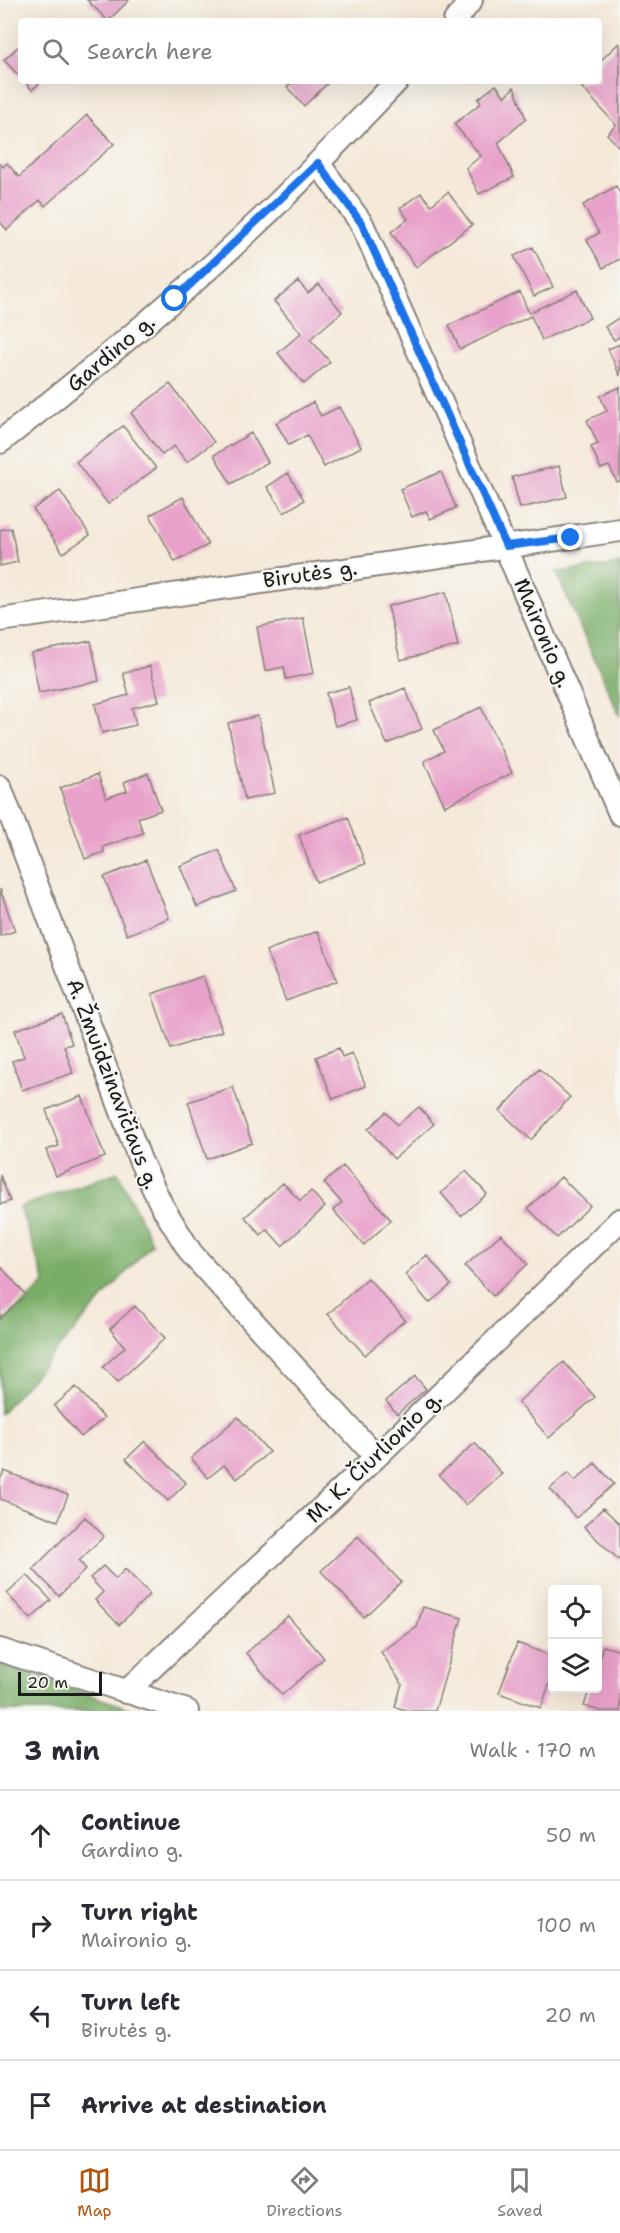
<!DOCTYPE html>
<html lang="en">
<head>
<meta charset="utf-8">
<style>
  :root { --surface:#fff; --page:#f2f2f3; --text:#2b2b33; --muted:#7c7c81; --line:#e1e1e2; --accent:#b45309 }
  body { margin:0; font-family:"Shantell Sans",sans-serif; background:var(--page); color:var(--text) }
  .controls { position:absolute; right:18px; bottom:18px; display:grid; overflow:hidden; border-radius:6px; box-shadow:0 6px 24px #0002 }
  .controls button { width:54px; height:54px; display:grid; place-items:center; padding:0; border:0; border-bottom:2px solid var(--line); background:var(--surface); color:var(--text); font:30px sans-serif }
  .scale { position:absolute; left:18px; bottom:15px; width:84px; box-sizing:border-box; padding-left:6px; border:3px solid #1c1c1c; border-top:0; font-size:16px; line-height:21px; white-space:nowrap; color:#1c1c1c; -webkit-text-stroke:4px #f6f6f2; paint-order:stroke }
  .stop { position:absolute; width:18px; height:18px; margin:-14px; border:4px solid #1a73e8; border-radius:50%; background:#fff }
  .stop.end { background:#1a73e8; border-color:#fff; box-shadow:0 2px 6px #0008 }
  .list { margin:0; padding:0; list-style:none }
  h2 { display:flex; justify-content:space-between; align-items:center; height:78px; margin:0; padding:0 24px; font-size:26px }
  h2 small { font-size:20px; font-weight:400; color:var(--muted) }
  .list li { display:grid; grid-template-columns:39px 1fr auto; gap:18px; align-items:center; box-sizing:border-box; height:90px; padding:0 24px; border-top:2px solid var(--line) }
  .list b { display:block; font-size:22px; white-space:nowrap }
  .list p { margin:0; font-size:20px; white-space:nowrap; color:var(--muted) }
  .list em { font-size:20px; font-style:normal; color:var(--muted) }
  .icon { flex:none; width:33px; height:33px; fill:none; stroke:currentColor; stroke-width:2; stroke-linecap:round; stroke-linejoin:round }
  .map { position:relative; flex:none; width:620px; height:1711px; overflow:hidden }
  .search { position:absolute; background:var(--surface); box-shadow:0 6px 24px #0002; left:18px; right:18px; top:18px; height:66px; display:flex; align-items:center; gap:15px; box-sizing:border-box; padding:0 21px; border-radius:6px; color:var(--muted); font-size:22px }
  .sheet { height:438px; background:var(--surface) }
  nav { display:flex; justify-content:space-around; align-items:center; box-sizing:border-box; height:84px; border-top:2px solid var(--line); background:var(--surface); font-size:16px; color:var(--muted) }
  nav a { display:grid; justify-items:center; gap:3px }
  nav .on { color:var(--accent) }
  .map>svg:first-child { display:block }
  .forest { fill:#7aad68; stroke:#4b6442; stroke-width:1.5 }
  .building { fill:#e8a1ca }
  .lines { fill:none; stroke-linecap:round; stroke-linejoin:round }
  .street-casing { stroke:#88827a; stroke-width:26 }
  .street { stroke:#fff; stroke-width:22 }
  .route { stroke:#1a73e8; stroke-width:8 }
  .labels { text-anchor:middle; stroke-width:4.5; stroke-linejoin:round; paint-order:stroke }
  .street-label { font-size:21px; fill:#1c1c1c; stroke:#f6f6f2 }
</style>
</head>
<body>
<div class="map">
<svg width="620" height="1711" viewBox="0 0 620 1711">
  <rect width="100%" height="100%" fill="#f6f6f2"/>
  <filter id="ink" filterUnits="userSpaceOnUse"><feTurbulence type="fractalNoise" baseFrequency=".0167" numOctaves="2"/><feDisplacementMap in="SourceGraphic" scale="12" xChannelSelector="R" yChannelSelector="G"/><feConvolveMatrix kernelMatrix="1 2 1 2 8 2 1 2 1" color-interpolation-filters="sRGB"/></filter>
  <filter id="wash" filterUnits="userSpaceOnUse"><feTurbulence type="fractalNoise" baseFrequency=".008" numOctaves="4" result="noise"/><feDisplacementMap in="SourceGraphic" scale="24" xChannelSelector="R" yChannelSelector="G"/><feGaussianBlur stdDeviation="1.35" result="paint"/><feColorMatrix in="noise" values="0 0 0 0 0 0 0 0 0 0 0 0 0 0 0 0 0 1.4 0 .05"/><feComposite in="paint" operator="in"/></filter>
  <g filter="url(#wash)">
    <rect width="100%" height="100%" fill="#f5e9d9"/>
    <path class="forest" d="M620 564V717L556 572Z
      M118 1172 152 1243 0 1414V1324L45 1283 20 1207Z
      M0 1664 134 1710 138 1711H0Z"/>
    <g id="blocks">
      <path class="building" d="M87 0H129L108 21Z
        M619 43 620 45V148L607 134 616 125 577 82 599 81V62Z
        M20 45 21 46V78L4 60Z
        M24 81H42L32 90Z
        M294 81H330L304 106 287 87Z
        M496 85 505 97 514 87 526 119 498 143 514 177 479 194 466 168 481 156 454 124 481 103 478 99Z
        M87 115 114 144 45 206 40 200 7 230 0 222V164L3 167 7 163 19 177Z
        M616 186 620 194V259L603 268 587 240 599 233 583 205Z
        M448 192 472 225 416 267 391 232 408 219 400 208 421 193 431 205Z
        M533 247 553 287 534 296 514 256Z
        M298 281 308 293 319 284 342 312 310 339 330 362 304 384 278 353 301 333 274 301Z
        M577 290 590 318 542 340 531 316 460 349 449 325 520 292 529 313Z
        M620 317V336L614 340 605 327Z
        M620 344V376L608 349Z
        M170 384 214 442 187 462 174 446 162 455 131 413Z
        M620 387V481L617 482 609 466 601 469 591 447 598 444 587 420 607 411 600 396Z
        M313 402 321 416 339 407 361 447 324 467 307 435 289 445 276 423Z
        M123 426 156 468 108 504 76 462Z
        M251 433 268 462 231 484 214 455Z
        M559 466 567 497 520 508 512 477Z
        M441 472 456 508 430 519 426 511 412 517 400 489Z
        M288 473 304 500 284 513 267 487Z
        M60 491 90 535 63 553 33 509Z
        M183 497 208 545 175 562 150 515Z
        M11 528 18 562 0 566V530Z
        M446 592 458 646 400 660 388 606Z
        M303 618 314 673 286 679 284 667 265 671 257 627Z
        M91 641 99 681 39 693 31 653Z
        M150 666 159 701 132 708 136 725 102 733 95 704 129 695 123 673Z
        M349 687 357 720 335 726 326 693Z
        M405 688 422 729 387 744 369 703Z
        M481 707 512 773 445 806 424 761 444 751 434 730Z
        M258 716 275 793 245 800 228 723Z
        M148 773 161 810 138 818 143 833 103 847 104 852 85 859 60 788 98 774 106 798 127 791 124 782Z
        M348 817 365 864 316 882 299 835Z
        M219 850 236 891 197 907 180 866Z
        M146 860 169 918 127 935 104 877Z
        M0 889 15 931 0 936Z
        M318 931 337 981 286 1001 266 951Z
        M203 976 222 1031 171 1049 152 994Z
        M62 1014 72 1044 64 1046 73 1073 22 1090 12 1061 24 1057 15 1030Z
        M339 1048 342 1057 352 1053 366 1086 333 1099 316 1057Z
        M539 1069 570 1097 531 1140 500 1111Z
        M233 1087 252 1143 207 1159 188 1102Z
        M82 1096 105 1157 56 1176 46 1150 59 1146 46 1110Z
        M419 1107 434 1124 394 1159 368 1129 386 1112 397 1125Z
        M343 1166 391 1220 364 1245 333 1210 342 1203 324 1183Z
        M466 1171 487 1194 461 1216 441 1193Z
        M0 1175 10 1201 0 1205Z
        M561 1177 590 1206 557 1238 528 1208Z
        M283 1183 300 1201 311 1191 325 1207 282 1246 267 1229 261 1235 245 1217Z
        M501 1234 528 1264 493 1296 465 1266Z
        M427 1255 451 1285 429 1303 405 1274Z
        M2 1268 26 1295 0 1319V1270Z
        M368 1278 405 1320 365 1355 328 1314Z
        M135 1306 165 1338 118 1382 103 1367 125 1347 110 1329Z
        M564 1362 595 1397 549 1438 518 1402Z
        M415 1376 426 1389 397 1414 386 1401Z
        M76 1387 104 1418 81 1437 54 1406Z
        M238 1417 269 1452 237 1479 224 1465 208 1478 191 1458Z
        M145 1441 186 1483 168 1501 126 1459Z
        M475 1443 502 1474 466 1505 439 1475Z
        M595 1463 614 1484 576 1518 550 1489 568 1473 575 1481Z
        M4 1471 68 1495 58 1521 0 1499V1480Z
        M603 1508 620 1524V1561L584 1527Z
        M85 1517 104 1536 79 1561 86 1569 59 1596 33 1569Z
        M358 1536 401 1582 364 1617 321 1571Z
        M103 1566 116 1579 125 1569 150 1594 119 1625 95 1600 103 1592 90 1578Z
        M27 1575 51 1600 31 1619 7 1594Z
        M423 1607 462 1618 435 1711H410L395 1707 402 1684 381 1652 417 1627Z
        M288 1616 324 1658 282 1695 246 1653Z
        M517 1643 552 1656V1676L541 1708 499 1693Z
        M603 1646 620 1651V1711H600L584 1706 590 1688H598V1662Z"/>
    </g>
  </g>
  <g filter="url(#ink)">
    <use href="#blocks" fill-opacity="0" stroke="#88827a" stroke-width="1.5"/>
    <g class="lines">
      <defs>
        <path id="street" d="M455 21 471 0
          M318 163 362 224 505 546 620 814
          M0 442C87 374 173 304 253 227 303 180 350 130 397 81
          M0 620 620 530
          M0 787 140 1160 162 1206 191 1253 376 1457
          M0 1650 187 1711
          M126 1692 376 1457 620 1220"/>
      </defs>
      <use href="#street" class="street-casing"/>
      <use href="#street" class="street"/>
    </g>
  </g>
  <g class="lines" filter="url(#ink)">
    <path class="route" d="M175 299 318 163 362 224 506 546 571 538"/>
  </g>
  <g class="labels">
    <g class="street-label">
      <text transform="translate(111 353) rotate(-40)" y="7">Gardino g.</text>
      <text transform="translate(310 574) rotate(-8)" y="7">Birutės g.</text>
      <text transform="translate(543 633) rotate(67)" y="7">Maironio g.</text>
      <text transform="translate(113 1084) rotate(69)" y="7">A. Žmuidzinavičiaus g.</text>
      <text transform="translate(374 1457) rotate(-44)" y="7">M. K. Čiurlionio g.</text>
    </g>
  </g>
</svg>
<div class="controls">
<button><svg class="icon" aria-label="locate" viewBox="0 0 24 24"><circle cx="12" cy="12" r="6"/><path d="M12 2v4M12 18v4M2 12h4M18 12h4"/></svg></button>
<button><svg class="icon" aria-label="layers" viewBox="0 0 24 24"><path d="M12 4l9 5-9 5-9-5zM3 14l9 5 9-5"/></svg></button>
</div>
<div class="scale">20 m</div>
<div class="stop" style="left:175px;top:299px"></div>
<div class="stop end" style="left:571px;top:538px"></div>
<div class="search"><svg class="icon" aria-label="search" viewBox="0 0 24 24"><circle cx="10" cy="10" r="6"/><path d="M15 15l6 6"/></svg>Search here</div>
</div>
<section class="sheet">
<h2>3 min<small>Walk · 170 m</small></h2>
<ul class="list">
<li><svg class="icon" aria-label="ahead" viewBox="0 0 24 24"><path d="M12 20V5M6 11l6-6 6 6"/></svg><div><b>Continue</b><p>Gardino g.</p></div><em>50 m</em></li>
<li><svg class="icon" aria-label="right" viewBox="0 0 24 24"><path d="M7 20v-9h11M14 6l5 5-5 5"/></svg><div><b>Turn right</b><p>Maironio g.</p></div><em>100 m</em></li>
<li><svg class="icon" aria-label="left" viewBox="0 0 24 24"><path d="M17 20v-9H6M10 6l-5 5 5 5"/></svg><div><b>Turn left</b><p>Birutės g.</p></div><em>20 m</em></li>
<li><svg class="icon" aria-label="arrive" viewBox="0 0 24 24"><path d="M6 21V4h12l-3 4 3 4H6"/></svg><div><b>Arrive at destination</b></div></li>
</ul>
</section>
<nav>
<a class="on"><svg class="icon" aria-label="map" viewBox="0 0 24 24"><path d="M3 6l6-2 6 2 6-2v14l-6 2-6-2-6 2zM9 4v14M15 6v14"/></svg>Map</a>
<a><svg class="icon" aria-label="directions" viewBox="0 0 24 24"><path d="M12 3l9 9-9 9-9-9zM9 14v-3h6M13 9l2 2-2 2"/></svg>Directions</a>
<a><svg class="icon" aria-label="saved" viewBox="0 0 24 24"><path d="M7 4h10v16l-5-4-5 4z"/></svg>Saved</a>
</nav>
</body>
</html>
